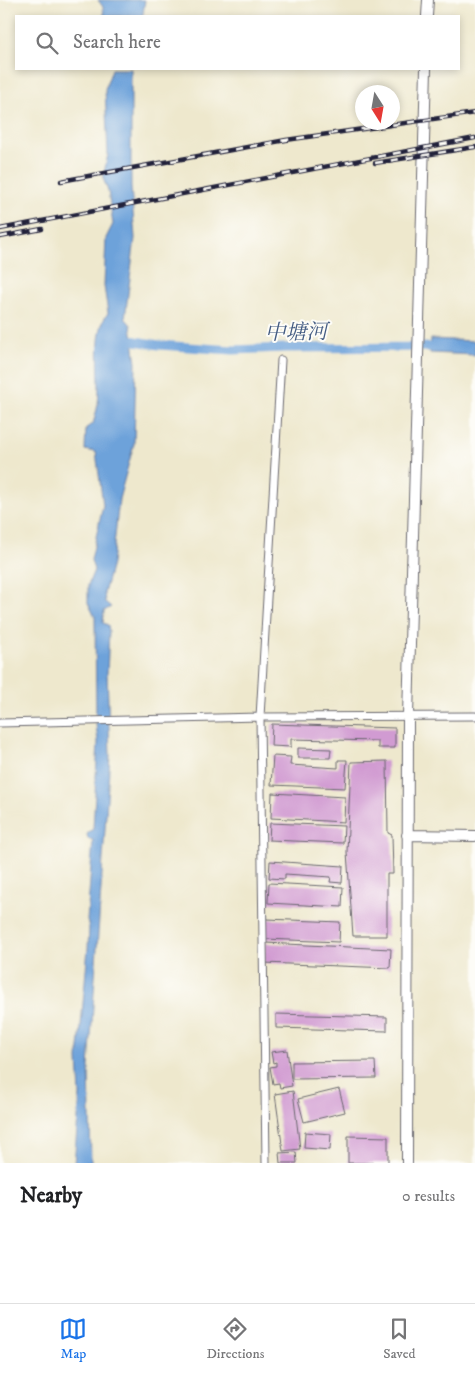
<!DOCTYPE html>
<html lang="en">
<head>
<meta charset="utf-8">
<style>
  :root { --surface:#fff; --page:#f6f6f6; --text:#202124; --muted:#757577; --line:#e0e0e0; --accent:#1a73e8 }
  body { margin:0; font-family:"IM FELL DW Pica","Noto Serif SC",serif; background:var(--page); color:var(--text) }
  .compass { position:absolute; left:355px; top:85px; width:45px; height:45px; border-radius:50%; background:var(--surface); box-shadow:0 2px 8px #0003; rotate:169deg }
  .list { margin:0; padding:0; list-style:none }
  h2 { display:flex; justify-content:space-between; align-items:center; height:65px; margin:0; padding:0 20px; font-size:21px }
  h2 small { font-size:16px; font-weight:400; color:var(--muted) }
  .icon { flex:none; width:28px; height:28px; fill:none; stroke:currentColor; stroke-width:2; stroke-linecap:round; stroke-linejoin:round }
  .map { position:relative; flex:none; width:475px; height:1163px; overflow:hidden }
  .search { position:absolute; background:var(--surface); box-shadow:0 2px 8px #0003; left:15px; right:15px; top:15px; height:55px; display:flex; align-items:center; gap:12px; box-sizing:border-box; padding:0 18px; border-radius:0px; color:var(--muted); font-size:19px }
  .sheet { height:140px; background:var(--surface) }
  nav { display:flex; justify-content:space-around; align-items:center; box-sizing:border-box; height:70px; border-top:1px solid var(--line); background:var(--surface); font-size:14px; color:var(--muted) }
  nav a { display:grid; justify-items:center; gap:2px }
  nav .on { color:var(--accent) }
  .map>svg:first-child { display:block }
  .water { fill:#6da2da; stroke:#48628a }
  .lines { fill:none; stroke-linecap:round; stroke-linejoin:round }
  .canal { stroke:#6da2da; stroke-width:9 }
  .building { fill:#d19bd2 }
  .street-casing { stroke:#69676e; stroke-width:9 }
  .secondary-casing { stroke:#69676e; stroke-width:12 }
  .street { stroke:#fff; stroke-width:7 }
  .secondary { stroke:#fff; stroke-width:10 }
  .rail-casing { stroke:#22223b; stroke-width:4.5 }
  .rail { stroke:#fdfcf7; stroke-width:2.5; stroke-dasharray:8; stroke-linecap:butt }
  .labels { text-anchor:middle; stroke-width:4; stroke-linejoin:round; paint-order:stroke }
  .water-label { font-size:21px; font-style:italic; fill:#445c83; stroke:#fdfcf7 }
</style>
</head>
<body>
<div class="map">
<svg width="475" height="1163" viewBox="0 0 475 1163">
  <rect width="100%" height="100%" fill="#fdfcf7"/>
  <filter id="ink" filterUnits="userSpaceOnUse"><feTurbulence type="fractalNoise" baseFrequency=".02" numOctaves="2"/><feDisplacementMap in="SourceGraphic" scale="10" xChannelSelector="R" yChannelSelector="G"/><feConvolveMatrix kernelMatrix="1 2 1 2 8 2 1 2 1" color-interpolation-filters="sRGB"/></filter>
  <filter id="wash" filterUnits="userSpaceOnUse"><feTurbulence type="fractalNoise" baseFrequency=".0096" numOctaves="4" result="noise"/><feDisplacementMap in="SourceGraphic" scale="20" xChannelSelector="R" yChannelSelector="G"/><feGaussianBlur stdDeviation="1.12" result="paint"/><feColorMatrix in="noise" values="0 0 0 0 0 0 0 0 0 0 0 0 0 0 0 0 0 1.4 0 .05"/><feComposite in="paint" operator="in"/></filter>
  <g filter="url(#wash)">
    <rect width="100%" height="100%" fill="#eee8cd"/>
    <path class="water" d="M98 0H145L143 14 142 16H104L103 7Z
      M112 69H131V187L135 238 125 318 131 325 136 363 134 444 119 499 112 564 104 593 105 602 111 607 104 611 103 623 108 625 109 631 107 673 110 755 89 1067 91 1163H74L80 1095 78 1059 88 948 89 927 87 921 93 840 88 839 87 834 93 829 98 742 96 724 95 617 88 603V585L94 570 91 560 103 505 96 452 85 450 86 428 93 424C94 419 96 414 97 409 103 382 91 334 108 313L104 286 106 238 113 224 108 191 103 178 108 154 105 89Z
      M431 339 475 341V355L430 353Z"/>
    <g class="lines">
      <path class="canal" d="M124 339 159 345 233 350 284 348 440 347"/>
    </g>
    <g id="blocks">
      <path class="building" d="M272 724 395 728V748H378V741L291 739V747L271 746Z
        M298 748 331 749 330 758H298Z
        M273 756 291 757 290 765 338 768V760H347L345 788 271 785Z
        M387 761 388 833 392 835 393 874H387V936H353L347 852 351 762Z
        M272 793 345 797 344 822 271 818Z
        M270 823 344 826 343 843 269 840Z
        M270 861 343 866 342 883 330 882 331 877 285 874V879L269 878Z
        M269 883 343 887 342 907 268 903Z
        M266 919 340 922 339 942 265 939Z
        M265 943 391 949 390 968 264 963Z
        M276 1014 387 1017V1031L276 1028Z
        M287 1050 292 1086 280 1088 279 1083 273 1084 270 1067 276 1066V1062L273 1063 271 1052Z
        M375 1061 376 1078 292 1079V1062Z
        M339 1089 345 1112 304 1122 298 1099Z
        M293 1091 300 1149 283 1151 275 1094Z
        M305 1132 331 1134 330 1150 304 1148Z
        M348 1136 388 1137V1163H348Z
        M296 1152 297 1163H280L279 1153Z"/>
    </g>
  </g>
  <g filter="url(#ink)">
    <use href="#blocks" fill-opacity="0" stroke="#69676e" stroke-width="1"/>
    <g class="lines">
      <defs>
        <path id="street" d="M0 723 260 717 475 716
          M266 1163 260 717 281 360"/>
        <path id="secondary" d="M427 16 428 0
          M407 835 475 836
          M407 1163 408 716 426 69"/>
      </defs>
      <use href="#street" class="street-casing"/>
      <use href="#secondary" class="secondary-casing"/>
      <use href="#street" class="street"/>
      <use href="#secondary" class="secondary"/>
      <defs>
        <path id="rail" d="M375 163 475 147
          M61 181 286 140 475 113
          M0 229 475 138
          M0 237 42 229"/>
      </defs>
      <use href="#rail" class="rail-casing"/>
      <use href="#rail" class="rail"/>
    </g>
  </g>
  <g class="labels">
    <g class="water-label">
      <text transform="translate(296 332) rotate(-1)" y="7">中塘河</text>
    </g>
  </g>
</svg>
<svg class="compass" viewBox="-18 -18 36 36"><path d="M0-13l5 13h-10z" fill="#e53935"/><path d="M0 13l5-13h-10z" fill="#757577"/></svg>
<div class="search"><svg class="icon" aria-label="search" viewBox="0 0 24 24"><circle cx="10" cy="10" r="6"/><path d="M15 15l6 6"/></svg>Search here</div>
</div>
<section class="sheet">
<h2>Nearby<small>0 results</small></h2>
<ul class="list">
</ul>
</section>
<nav>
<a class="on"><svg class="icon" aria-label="map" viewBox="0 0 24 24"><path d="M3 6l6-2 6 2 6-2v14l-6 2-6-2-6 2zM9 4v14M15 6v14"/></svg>Map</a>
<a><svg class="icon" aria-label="directions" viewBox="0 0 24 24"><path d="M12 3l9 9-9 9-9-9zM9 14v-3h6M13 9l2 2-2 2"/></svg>Directions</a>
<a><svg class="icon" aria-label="saved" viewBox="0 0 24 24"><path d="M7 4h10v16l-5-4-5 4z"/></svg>Saved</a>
</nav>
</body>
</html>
